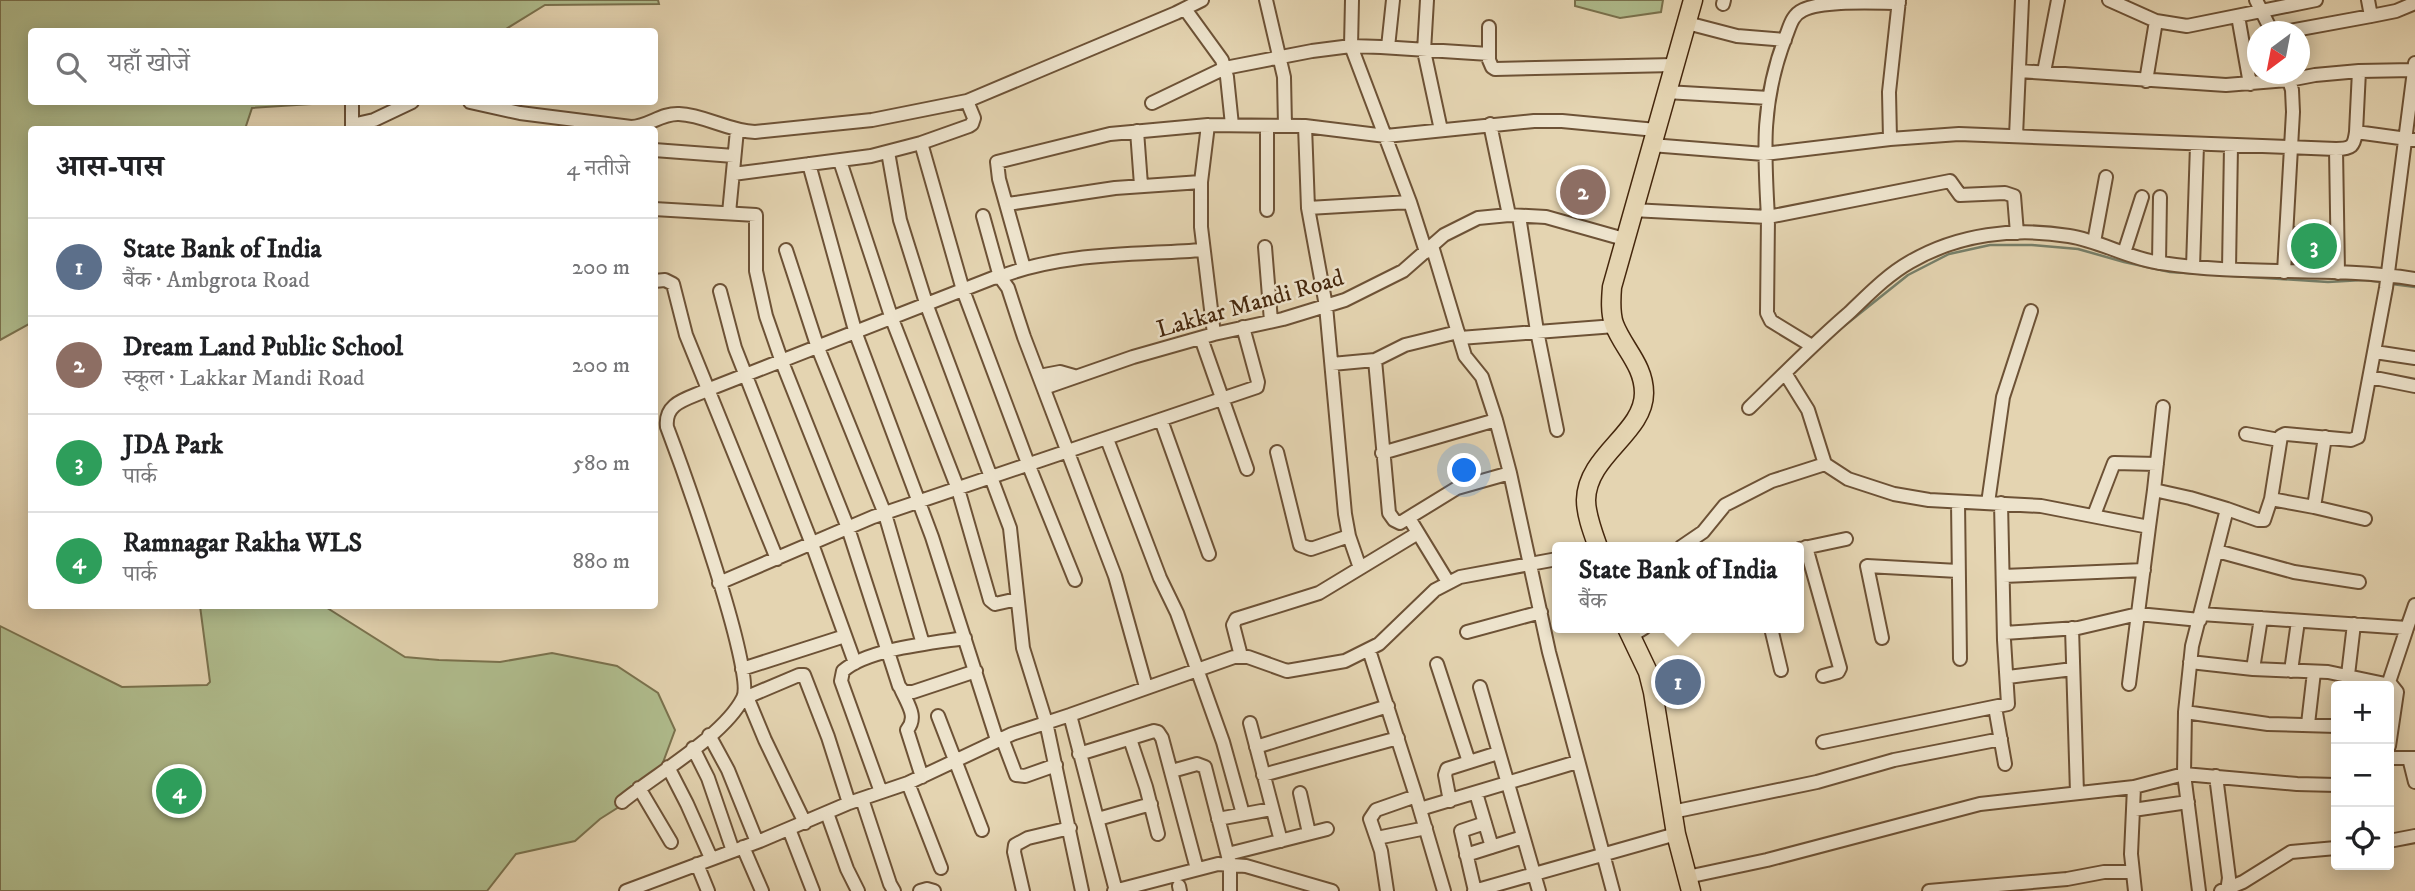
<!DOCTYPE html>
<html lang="hi">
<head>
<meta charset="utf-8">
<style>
  :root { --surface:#fff; --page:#f2f2f2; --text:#202124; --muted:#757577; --line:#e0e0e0; --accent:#7c3aed }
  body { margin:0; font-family:"IM FELL DW Pica","Noto Serif Devanagari",serif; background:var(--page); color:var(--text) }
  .controls { position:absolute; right:21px; bottom:21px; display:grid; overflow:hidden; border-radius:7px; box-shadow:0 4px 18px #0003 }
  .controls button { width:63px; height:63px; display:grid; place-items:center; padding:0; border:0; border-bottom:2px solid var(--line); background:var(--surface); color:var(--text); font:35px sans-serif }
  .compass { position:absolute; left:2247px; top:21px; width:63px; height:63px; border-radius:50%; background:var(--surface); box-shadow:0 4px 18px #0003; rotate:212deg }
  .you { position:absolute; left:1465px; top:471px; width:24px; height:24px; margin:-18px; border:5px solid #fff; border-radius:50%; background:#1a73e8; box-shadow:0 0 0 10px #1a73e833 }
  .badge { display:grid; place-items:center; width:46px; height:46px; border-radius:50%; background:var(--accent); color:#fff; font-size:23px; font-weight:700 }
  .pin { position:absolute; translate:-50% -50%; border:4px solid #fff; box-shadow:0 2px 7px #0006 }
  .popup { position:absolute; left:1552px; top:542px; width:252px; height:91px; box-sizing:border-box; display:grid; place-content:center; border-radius:7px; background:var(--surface); filter:drop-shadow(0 2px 5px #0005); font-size:23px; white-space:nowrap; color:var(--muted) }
  .popup b { font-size:26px; color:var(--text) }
  .popup::after { content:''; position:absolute; left:50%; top:100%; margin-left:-14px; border:14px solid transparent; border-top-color:var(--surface) }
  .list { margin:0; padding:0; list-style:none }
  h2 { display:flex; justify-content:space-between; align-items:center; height:91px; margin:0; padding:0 28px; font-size:30px }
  h2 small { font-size:23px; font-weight:400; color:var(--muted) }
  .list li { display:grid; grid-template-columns:46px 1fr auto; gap:21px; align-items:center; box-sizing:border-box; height:98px; padding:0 28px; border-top:2px solid var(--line) }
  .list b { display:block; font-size:26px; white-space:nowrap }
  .list p { margin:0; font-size:23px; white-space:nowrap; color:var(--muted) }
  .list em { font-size:23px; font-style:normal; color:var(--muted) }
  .icon { flex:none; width:38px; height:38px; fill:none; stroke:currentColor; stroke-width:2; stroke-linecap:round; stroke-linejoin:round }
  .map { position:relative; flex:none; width:2415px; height:891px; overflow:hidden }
  .search { position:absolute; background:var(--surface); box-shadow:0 4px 18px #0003; left:28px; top:28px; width:630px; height:77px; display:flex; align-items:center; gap:18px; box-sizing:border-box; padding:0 24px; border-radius:7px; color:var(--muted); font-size:26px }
  .panel { position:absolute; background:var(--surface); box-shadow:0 4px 18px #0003; left:28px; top:126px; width:630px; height:483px; border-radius:7px }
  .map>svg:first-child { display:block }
  .green { fill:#b0bd8e; stroke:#7a724e; stroke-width:2 }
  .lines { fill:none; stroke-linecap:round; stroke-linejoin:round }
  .stream { stroke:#767f69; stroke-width:2.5 }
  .street-casing { stroke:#6d5236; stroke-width:16 }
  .primary-casing { stroke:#45270d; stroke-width:21 }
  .street { stroke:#ede3cc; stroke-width:12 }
  .primary { stroke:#e4d4b1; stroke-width:18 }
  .labels { text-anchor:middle; stroke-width:5; stroke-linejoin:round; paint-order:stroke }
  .street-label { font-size:24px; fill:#45270d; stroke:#ede3cc }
</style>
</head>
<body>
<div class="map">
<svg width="2415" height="891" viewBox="0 0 2415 891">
  <rect width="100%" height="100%" fill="#e4d4b1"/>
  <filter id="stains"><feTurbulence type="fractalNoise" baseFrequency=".00286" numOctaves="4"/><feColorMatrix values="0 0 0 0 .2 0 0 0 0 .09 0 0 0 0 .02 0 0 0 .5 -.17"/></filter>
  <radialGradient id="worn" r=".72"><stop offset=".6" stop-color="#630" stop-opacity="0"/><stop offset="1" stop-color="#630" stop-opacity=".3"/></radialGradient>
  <path class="green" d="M0 0H658L659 4 545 5 501 32H32V102H343L252 108 245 129 32 130 31 323 0 340Z
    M1575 0H1663L1661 12 1620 18 1575 6Z
    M2294 227 2335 229V263H2292Z
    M200 606H324L405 657 439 660 500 662 552 653 617 666 658 693 675 730 655 784 600 819 575 841 516 854 487 891H0V626L122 687 207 685 210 682Z"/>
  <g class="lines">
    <path class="stream" d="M2392 284 2415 287
      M1834 334 1908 275 1949 254 1990 245H2032L2078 249 2124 262 2170 272 2328 282 2363 280 2382 282"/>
    <defs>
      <path id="street" d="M1266 0 1284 77 1285 126
        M1352 0 1351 46 1410 202 1426 252
        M1427 0 1424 51 1441 130
        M2109 0 2156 21 2187 26 2316 0
        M2256 0 2272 32
        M1899 3C1875 3 1824 0 1803 10 1792 15 1790 26 1786 36 1761 100 1764 150 1768 217L1950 181 1960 195 2005 193 2014 196 2017 233
        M1723 4 1724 0
        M1185 9 1222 60 1227 77 1232 125
        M2238 16 2250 84
        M2371 16 2396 11 2415 3
        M1687 23 1737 36 1785 40
        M1489 27V60L1492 67 1495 69 1674 65
        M2284 32 2371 16 2368 0
        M1388 47 1393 0
        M2019 71 2226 85 2289 80 2315 75 2359 71 2356 132 2415 140
        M2359 71 2414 70
        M2044 72 2058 0
        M2146 81 2156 21
        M1666 92 1769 98
        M352 102V130
        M470 102 520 113 631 127C648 127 661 113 679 114 705 115 728 131 755 132L872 120 967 101
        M1152 103 1225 68 1312 51 1351 46 1381 47 1489 54
        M1490 124 1509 215
        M352 125 374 120 412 102
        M1208 125 1201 182V227L1214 334
        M1267 126V210
        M1305 126 1308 208 1326 306 1345 514 1349 536 1360 568
        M1137 131 1141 185
        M2016 136 2022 0
        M1890 139 1889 92 1899 0
        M921 143 963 290 1029 466 1075 580
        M1651 145 1764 154 1890 139 1959 134 2336 149
        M654 150 734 156
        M888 152 900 220 927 306 1010 528 1023 648 1046 722 1082 891
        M840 161 892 319 958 489 990 600 995 604 1017 599
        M809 164 856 334 932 537 997 740
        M733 174 871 156 921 143 969 126 972 124 974 118 967 101 1176 13 1202 0
        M1008 204 1115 188 1201 182
        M1308 208 1410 202
        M654 209 756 215V271L766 316 782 362 848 528 899 686 904 692H913L976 671
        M1632 210 1768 217 1767 313 1771 321 1812 346
        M729 213 737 130
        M983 216 1000 277C1062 252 1137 255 1203 250
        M1519 216 1537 331 1557 430
        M2094 242 2106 177
        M1432 246 1465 356 1482 377 1496 420 1510 473 1549 652 1613 891
        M1265 247 1271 321
        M786 250 818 348 885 514 923 644
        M2124 253 2142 197
        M2159 263 2160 197
        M2193 267 2197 145
        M1024 268 999 179 997 162 1110 134 1208 125 1305 126 1386 136 1534 121H1562L1656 130
        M2229 269 2231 146
        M2284 272 2293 112 2292 90 2287 74
        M2338 273 2336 149C2352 149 2354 146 2356 132
        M654 281 665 280 673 284 686 335 777 559
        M720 291 735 348 812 544 855 663
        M1201 338 1247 469
        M1460 338 1615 326
        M2375 352 2415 358
        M1375 360 1389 513 1394 520 1400 523 1457 488 1510 473
        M1332 364 1375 360 1405 345 1458 332
        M1039 376 1060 372 1074 376
        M2370 377 2415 386
        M1044 388 1133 357 1214 334 1283 319 1345 300 1403 271 1444 235 1478 218 1509 215 1546 217 1624 239
        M1749 408C1782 376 1814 343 1849 313 1868 295 1887 275 1910 262 1958 234 2015 227 2069 236 2101 241 2129 259 2161 263 2245 276 2331 266 2415 279
        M1161 420 1209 554
        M2246 434 2279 440
        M1107 439 1160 578 1177 613 1223 742 1243 814
        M1277 452 1300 545 1311 549 1349 536
        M1382 453 1496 420
        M1825 464 1848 479 1894 494 1929 500 2041 506 2149 527 2154 490 2190 498 2227 509
        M2154 490 2163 407
        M2271 499 2314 507 2325 437
        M1958 502 1960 659
        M1988 503 2003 397 2031 311
        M2314 507 2365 519
        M2094 515 2114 463 2157 464
        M1409 518 1448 582
        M1681 547 1703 532 1725 505 1772 481 1825 464 1808 410 1785 373
        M1806 547 1840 668 1838 672 1823 676
        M1799 549 1846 539
        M2217 551 2294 572 2359 582
        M2003 576 2144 570
        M719 583 873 517 1257 387 1258 382 1243 327
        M2201 614 2407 628 2415 605
        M1771 628 1781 670
        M2072 628 2077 793
        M1467 632 1541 612
        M2004 633 2078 628 2138 614 2200 620
        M1631 636 1644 628
        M1882 638 1867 566 1958 571
        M1369 650 1416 796 1444 891
        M1241 656 1233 625 1236 619 1319 593 1418 533
        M2190 662 2253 669 2328 672 2390 685
        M1437 664 1469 762
        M742 669 845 636
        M2253 669 2261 618
        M2291 671 2298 621
        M2348 675 2354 624
        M2008 677 2073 669
        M2129 684 2149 527
        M1480 687 1539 891
        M901 689C908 705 918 717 907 730L922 777
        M745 692 765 740 805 823
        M747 697 799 675H804L828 737 849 803
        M1995 707 2005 764
        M2185 712 2268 724 2336 726
        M1070 715 1116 891
        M938 716 982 830
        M1250 723 1281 841
        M2308 724 2314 672
        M709 735 728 770 757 842
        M1002 738 1016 775 1025 776 1056 765
        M1130 739 1146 787 1158 834
        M1823 742 2008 704 2004 640 2001 503
        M2389 746 2397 692 2389 682 2407 628
        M1256 747 1388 706
        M693 748 708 778 733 851
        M1079 754 1154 731 1158 732 1162 738 1197 869
        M2389 758H2415
        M2409 758 2415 782
        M668 767 687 804 711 858
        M1172 771 1197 764 1205 767 1230 864V891
        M1263 775 1398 738
        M2216 776 2229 878 2227 891
        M908 783 941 868
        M2134 787 2131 854 2135 891
        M639 788 671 842
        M881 792 841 681 843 671C867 649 932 643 965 638
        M1300 793 1309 833
        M1476 793 1492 847
        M862 799 890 884 894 891
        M1450 801 1445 775 1447 769 1498 753
        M622 802C656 774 724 736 743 698 756 672 681 464 667 427 664 402 688 399 707 390L993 278 1000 277 1008 288 1024 337 1115 576 1146 687
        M1420 809 1577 762
        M2133 810 2188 802
        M1672 812 1817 782 1894 760 2001 739
        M827 813 847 869 858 891
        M1098 819 1151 804
        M1218 819 1272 809
        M789 829 813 891
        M1377 838 1426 828
        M2389 841 2415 836
        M743 847 762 891
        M1228 854 1327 829
        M1466 855 1523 837
        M697 864 708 891
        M1687 877 1767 860 1980 804 2134 787 2184 774 2297 784 2336 785
        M1179 886 1180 891
        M626 891 760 841 849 803 908 783 1012 734 1070 715 1234 657H1248L1287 671 1345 661 1379 644 1435 590 1460 577 1557 559
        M920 891 927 889 934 891
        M1023 891 1014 852 1015 845 1028 838 1070 828
        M1114 891 1218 864 1246 866 1332 891
        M1387 891 1381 851 1370 819 1376 810 1416 796
        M1474 891 1676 834
        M1475 891 1461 831 1485 823
        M1929 891 2067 879 2104 872H2131
        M2199 891 2184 774 2185 712 2192 646 2227 509 2258 520H2264L2271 499 2281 436 2285 434 2351 440 2358 437 2386 288 2415 63
        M2221 891 2243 882 2291 852 2336 848"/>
      <path id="primary" d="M1598 547C1593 533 1586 515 1586 500 1587 455 1644 433 1644 393 1644 365 1623 348 1614 324 1610 312 1611 299 1612 287L1693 0
        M1627 628 1648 672 1653 692 1676 834 1691 891"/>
    </defs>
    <use href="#street" class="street-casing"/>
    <use href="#primary" class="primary-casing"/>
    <use href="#street" class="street"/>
    <use href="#primary" class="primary"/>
  </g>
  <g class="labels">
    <g class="street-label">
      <text transform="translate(1250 303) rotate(-16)" y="8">Lakkar Mandi Road</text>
    </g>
  </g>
  <rect width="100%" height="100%" filter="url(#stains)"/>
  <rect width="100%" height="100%" fill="url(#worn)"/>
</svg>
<div class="controls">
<button>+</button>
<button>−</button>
<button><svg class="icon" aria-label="locate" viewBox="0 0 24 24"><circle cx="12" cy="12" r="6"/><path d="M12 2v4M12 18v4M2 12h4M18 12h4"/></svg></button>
</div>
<svg class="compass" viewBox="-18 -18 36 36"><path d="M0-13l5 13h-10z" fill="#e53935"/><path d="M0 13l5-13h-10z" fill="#757577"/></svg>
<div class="you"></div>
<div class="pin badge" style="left:1678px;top:682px;background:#5c6f8a">1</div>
<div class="popup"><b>State Bank of India</b>बैंक</div>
<div class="pin badge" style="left:1583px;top:192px;background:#8d6e63">2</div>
<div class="pin badge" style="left:2314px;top:246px;background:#2e9e5b">3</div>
<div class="pin badge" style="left:179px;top:791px;background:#2e9e5b">4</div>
<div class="search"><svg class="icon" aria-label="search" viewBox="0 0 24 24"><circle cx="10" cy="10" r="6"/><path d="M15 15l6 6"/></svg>यहाँ खोजें</div>
<section class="panel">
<h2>आस-पास<small>4 नतीजे</small></h2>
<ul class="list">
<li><span class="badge" style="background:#5c6f8a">1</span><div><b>State Bank of India</b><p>बैंक · Ambgrota Road</p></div><em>200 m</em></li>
<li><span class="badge" style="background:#8d6e63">2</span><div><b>Dream Land Public School</b><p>स्कूल · Lakkar Mandi Road</p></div><em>200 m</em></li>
<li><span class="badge" style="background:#2e9e5b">3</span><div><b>JDA Park</b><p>पार्क</p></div><em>580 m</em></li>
<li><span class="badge" style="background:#2e9e5b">4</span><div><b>Ramnagar Rakha WLS</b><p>पार्क</p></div><em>880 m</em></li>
</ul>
</section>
</div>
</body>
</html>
